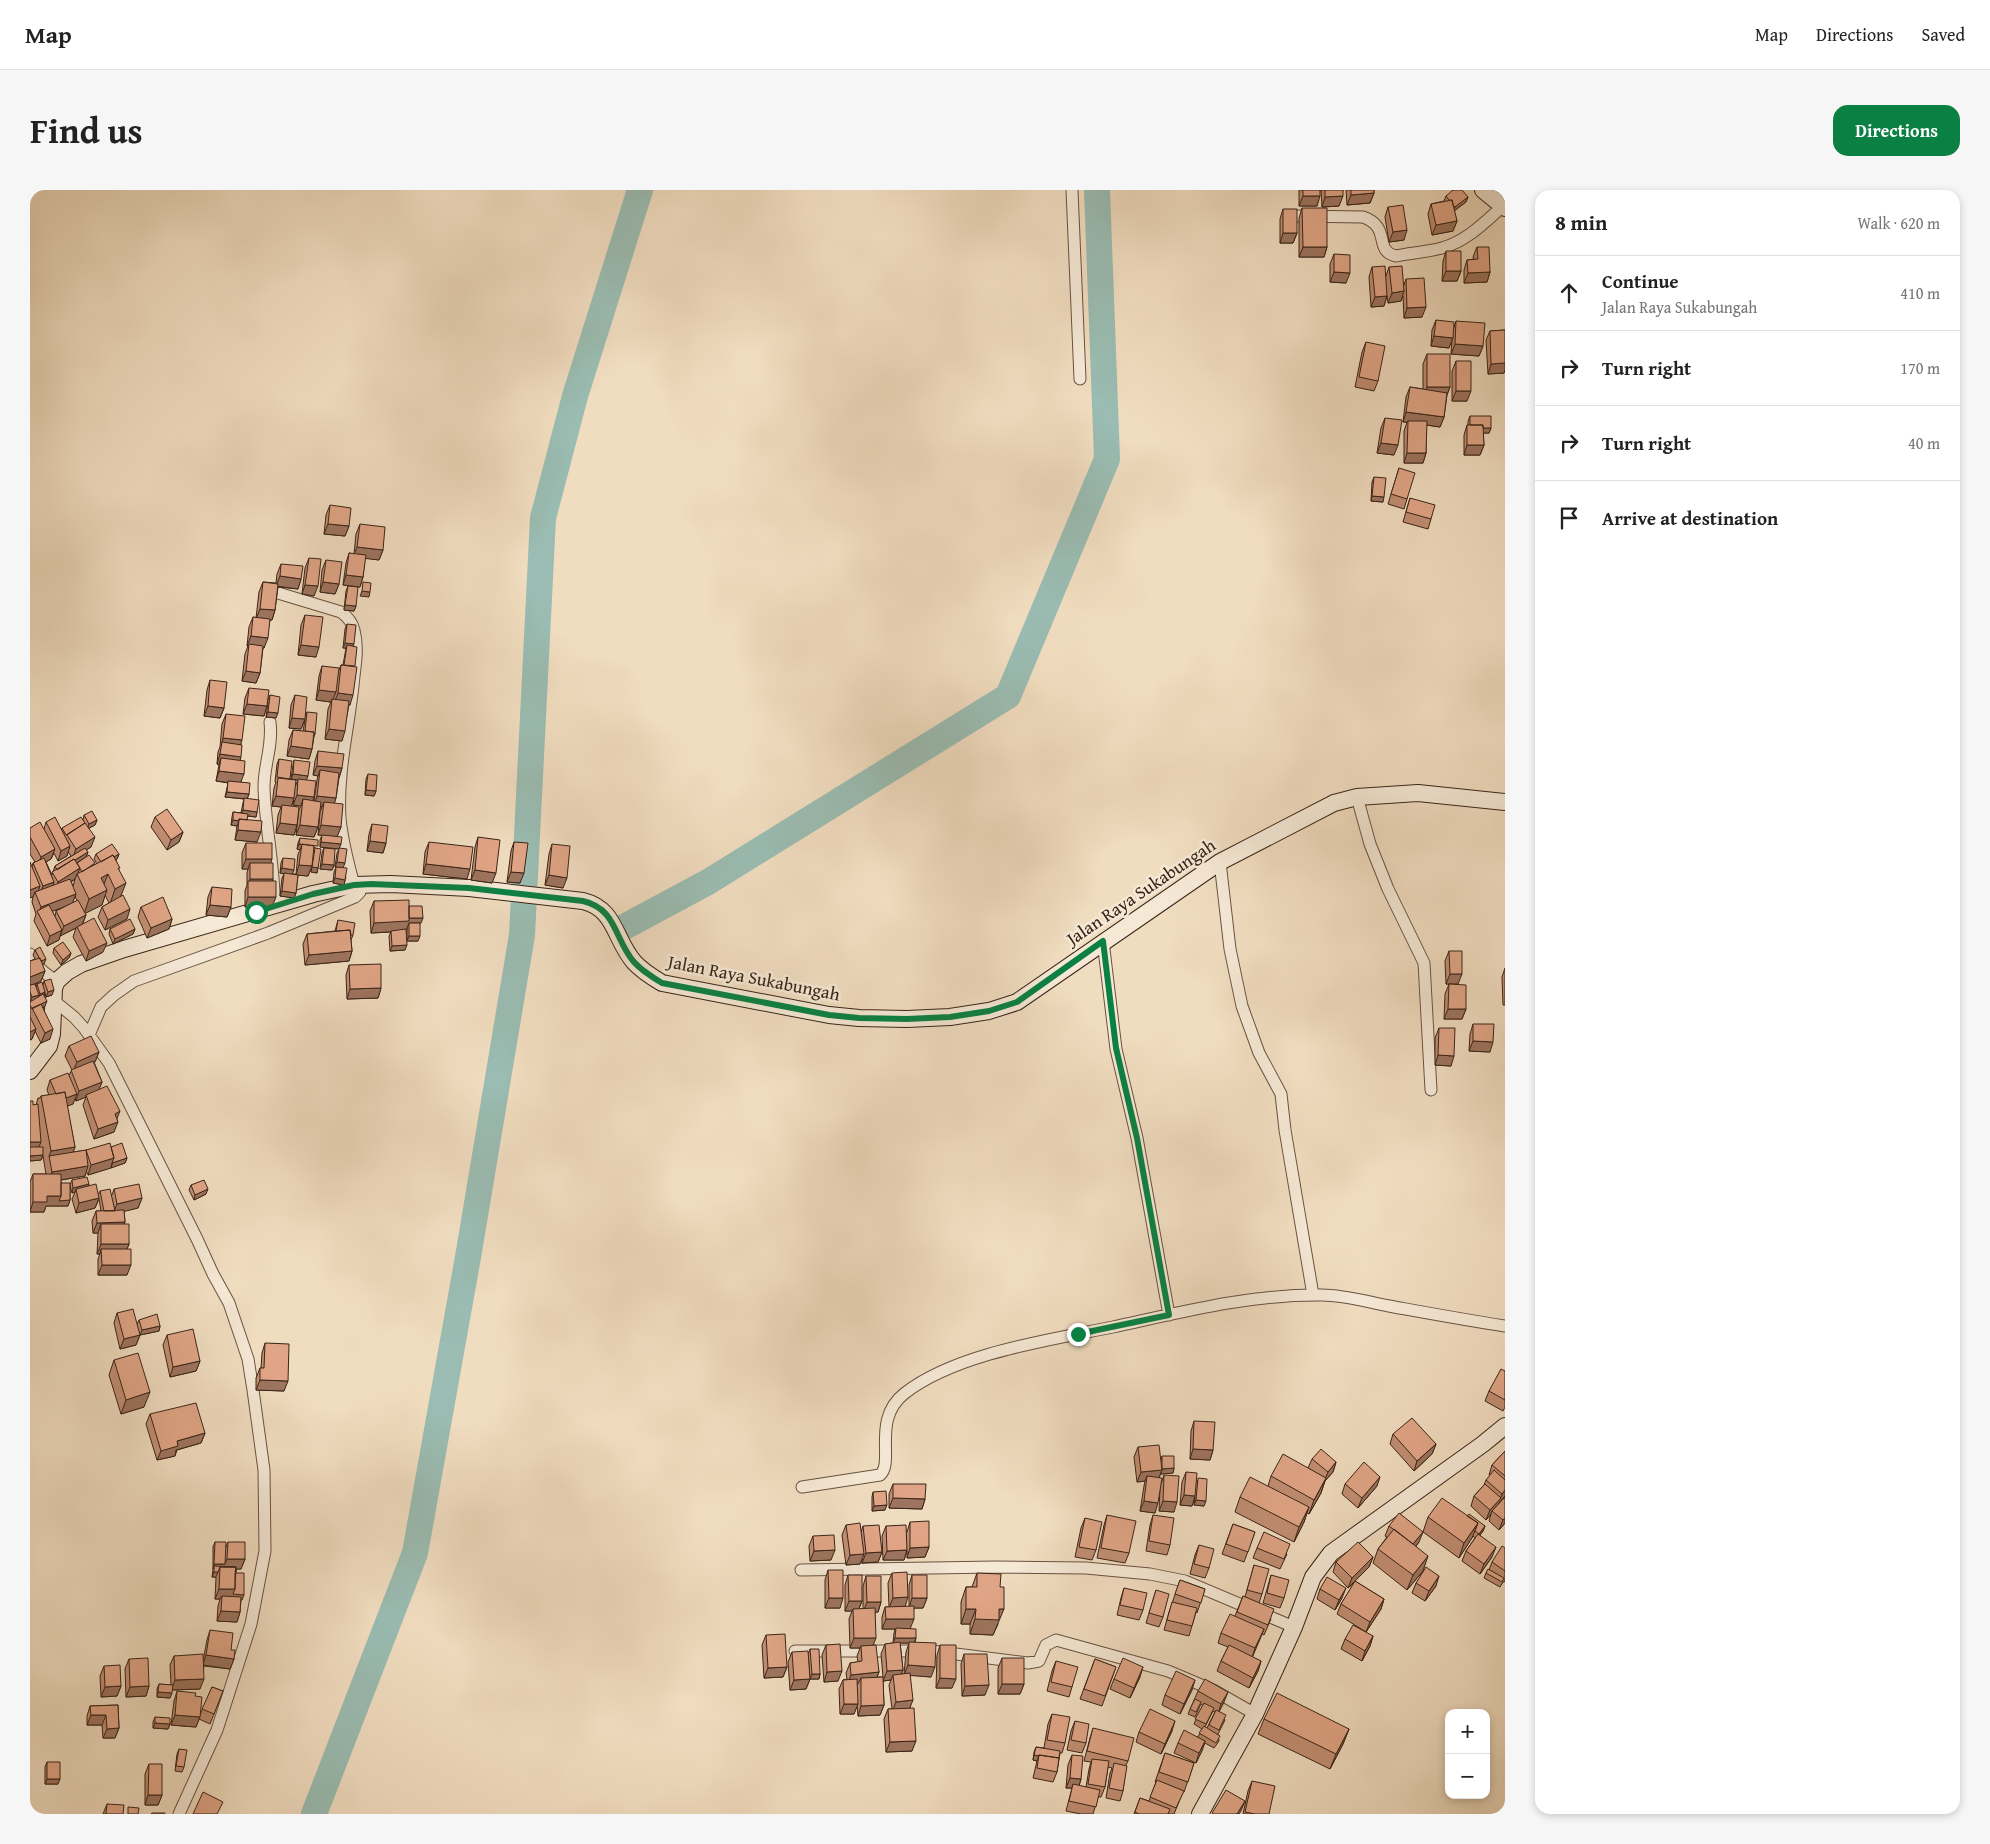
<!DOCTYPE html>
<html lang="en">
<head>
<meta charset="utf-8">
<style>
  :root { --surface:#fff; --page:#f6f6f6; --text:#222; --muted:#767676; --line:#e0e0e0; --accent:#0b8043 }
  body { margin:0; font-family:"Gentium Book Plus",serif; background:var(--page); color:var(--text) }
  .controls { position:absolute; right:15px; bottom:15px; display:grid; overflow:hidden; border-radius:10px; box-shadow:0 2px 8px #0003 }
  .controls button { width:45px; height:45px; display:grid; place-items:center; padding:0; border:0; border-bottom:1px solid var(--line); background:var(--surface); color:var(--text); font:25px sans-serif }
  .stop { position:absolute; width:15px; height:15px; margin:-11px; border:4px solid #0b8043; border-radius:50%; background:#fff }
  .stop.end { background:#0b8043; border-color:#fff; box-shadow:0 1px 5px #0008 }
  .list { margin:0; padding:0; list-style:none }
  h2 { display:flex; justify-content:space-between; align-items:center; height:65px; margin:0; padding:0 20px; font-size:21px }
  h2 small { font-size:16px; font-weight:400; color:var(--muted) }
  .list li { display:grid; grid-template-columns:32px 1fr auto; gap:15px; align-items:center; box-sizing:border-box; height:75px; padding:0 20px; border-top:1px solid var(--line) }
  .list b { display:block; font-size:19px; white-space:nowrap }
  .list p { margin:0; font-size:16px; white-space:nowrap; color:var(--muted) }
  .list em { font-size:16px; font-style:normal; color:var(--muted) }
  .icon { flex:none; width:28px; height:28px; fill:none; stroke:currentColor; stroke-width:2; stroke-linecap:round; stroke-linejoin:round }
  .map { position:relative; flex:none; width:1475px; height:1624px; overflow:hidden; border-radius:15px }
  header { display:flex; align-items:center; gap:30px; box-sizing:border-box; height:70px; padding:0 25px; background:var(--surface); border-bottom:1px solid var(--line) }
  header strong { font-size:24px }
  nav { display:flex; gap:28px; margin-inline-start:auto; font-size:18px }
  .intro { display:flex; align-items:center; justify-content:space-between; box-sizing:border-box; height:120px; padding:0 30px }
  h1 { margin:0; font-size:35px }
  .button { padding:12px 22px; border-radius:15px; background:var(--accent); color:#fff; font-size:18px; font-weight:700 }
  main { display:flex; gap:30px; padding:0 30px }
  aside { flex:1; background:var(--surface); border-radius:15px; box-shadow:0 2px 8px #0003 }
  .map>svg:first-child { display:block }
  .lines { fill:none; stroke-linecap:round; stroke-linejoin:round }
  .river { stroke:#9abcb2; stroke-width:26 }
  .street-casing { stroke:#685242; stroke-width:13 }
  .secondary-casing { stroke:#3a2418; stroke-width:18 }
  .street { stroke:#f5e8d5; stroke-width:11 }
  .secondary { stroke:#f5e8d5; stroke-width:16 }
  .wall { fill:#c18e73; stroke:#3a2418; fill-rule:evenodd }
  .shaded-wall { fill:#9d745e; stroke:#3a2418 }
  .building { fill:#e0a586; stroke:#3a2418 }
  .route { stroke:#0b8043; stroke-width:6 }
  .labels { text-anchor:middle; stroke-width:5; stroke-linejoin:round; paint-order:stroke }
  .street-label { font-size:18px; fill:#3a2418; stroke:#f5e8d5 }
</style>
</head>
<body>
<header>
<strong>Map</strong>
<nav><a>Map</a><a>Directions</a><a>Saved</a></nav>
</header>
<div class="intro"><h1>Find us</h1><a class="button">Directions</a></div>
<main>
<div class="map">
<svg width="1475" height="1624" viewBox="0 0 1475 1624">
  <rect width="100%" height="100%" fill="#f0dcbf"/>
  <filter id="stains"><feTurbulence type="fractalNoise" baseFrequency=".004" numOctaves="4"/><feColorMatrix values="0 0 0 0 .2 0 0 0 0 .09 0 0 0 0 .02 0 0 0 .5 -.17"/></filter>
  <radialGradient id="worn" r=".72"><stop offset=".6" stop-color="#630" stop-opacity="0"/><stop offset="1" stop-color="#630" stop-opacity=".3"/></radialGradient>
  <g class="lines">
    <path class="river" d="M596 736 678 692 978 506 1077 269 1067 0
      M284 1624 385 1363 438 1067 492 745 513 328 545 206 610 0"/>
    <defs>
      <path id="street" d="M1042 0 1050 189
        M1265 26 1333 27C1362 37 1343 61 1366 66 1381 63 1397 62 1412 58 1437 51 1455 32 1473 16
        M248 403 311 422C318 427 322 432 324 440 328 455 326 471 324 486 320 533 307 580 310 628 312 650 318 673 324 695
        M240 532C243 556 234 574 234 597 235 633 243 669 244 705
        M1327 607 1340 654 1358 699 1394 773 1401 900
        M1190 672 1200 759 1212 816 1229 863 1251 904 1255 940 1283 1105
        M1073 751 1086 859 1107 948 1139 1125
        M0 764C6 777 15 784 27 791
        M23 810 44 827 54 838 79 873 167 1049 183 1084 199 1113 218 1169 223 1200 234 1280 235 1361 221 1434 187 1540 149 1624
        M59 845 71 817 84 805 104 791 238 743 313 712 325 707 330 702 331 695
        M772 1297 850 1285C865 1272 841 1229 875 1203 927 1163 1020 1150 1083 1137 1152 1122 1221 1104 1292 1105 1314 1105 1338 1112 1359 1116 1398 1123 1436 1130 1475 1136
        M771 1380 966 1377 1056 1378 1120 1384 1155 1391 1264 1437
        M765 1461H902L998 1473 1009 1471 1016 1455 1026 1450 1138 1481 1183 1500 1225 1524"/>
      <path id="secondary" d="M1453 0 1475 18
        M0 881 19 856 22 844 24 798 27 791 37 782 51 774 94 759 283 704 324 695 361 694 439 698 553 711C586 719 584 749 604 772 612 781 622 787 632 793L799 825 829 828 877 829 920 827 959 821 987 812 1190 672 1304 613 1327 607 1388 603 1475 612
        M1170 1624 1225 1524 1264 1437 1283 1387 1301 1363 1453 1254 1475 1236"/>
    </defs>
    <use href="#street" class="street-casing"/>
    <use href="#secondary" class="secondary-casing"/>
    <use href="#street" class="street"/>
    <use href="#secondary" class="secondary"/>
  </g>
  <path class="wall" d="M1269 0H1290L1287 16H1269Z
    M1291 0H1313L1309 16 1292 17Z
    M1316 0H1344V3L1340 13 1317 15Z
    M1416 6 1438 7 1436 12 1424 21 1427 31 1423 41 1402 45 1398 24 1401 14 1414 11Z
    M1358 17 1374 50 1359 52 1355 27Z
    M1272 18 1297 57 1294 67H1269V28Z
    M1253 19 1267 43 1263 53H1250V29Z
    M1447 57 1460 82 1457 92 1434 93V80L1437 70 1444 69 1443 67Z
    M1416 61 1431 81 1427 91H1412L1413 71Z
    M1304 64 1316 93 1300 92V74Z
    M1342 77 1356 86 1359 77 1374 95 1376 89 1392 127 1374 128 1373 106 1371 111 1358 113 1357 106 1354 116 1341 117 1339 87Z
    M1406 130 1423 140 1426 131 1453 156 1449 166 1421 164 1422 149 1419 158 1401 156 1402 140Z
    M1475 140V180L1474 183 1458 184 1456 150 1460 141Z
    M1336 152 1348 191 1344 201 1325 197 1332 162Z
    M1397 164 1420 197 1417 205 1414 227 1410 237 1396 235V263L1393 273H1374V241L1377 232H1373L1376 207 1380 197 1393 199V174Z
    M1426 171 1437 211H1422V181Z
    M1440 226 1461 238 1459 243H1453L1454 255 1450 265H1434V245L1437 235H1438V231Z
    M1355 228 1364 265 1347 263 1351 238Z
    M1369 278 1377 309 1374 319 1358 314Z
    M1344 287 1353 312 1341 311 1342 292Z
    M1380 308 1401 329 1398 339 1373 332Z
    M300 315 319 336 315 346 294 344 296 325Z
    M330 334 353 360 349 370 335 368 333 387 330 397 313 395 316 373 319 363 324 364 326 344Z
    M279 368 284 406 272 404 275 378Z
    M296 370 309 394 305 404 290 402 292 380Z
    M251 374 271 389 268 399 248 397 245 420 242 430H240L234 458H233L230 483 226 493 212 491 215 464 218 456H217L219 437 223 427 226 428 229 402 233 392 246 393 247 384Z
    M318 396 326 416 324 421 314 420 316 401Z
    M275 425 286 467 268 465 271 435Z
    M317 434 323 456 320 515H319L312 551 295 549 298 519 301 512 286 510 289 486 292 476 308 482 311 475H313L316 458H313L315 439Z
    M180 490 194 518 190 528 174 526 177 500Z
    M219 498 238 510 240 505 246 528 236 527 238 512 234 526 213 524 215 508Z
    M265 505 275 526 277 522 285 544 284 547 282 559 279 569 257 566 259 550 263 540 273 541 275 530 271 539 259 538 261 515Z
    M196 524 211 554 210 570 211 592 219 604 217 609 227 622 226 627 217 626V630L227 652 205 650 207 636 201 635 202 627 203 622 211 623 213 613 214 609 195 607 198 593 186 591 189 575 187 574 188 562 190 557 192 534Z
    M288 561 312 578 309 588 306 608 304 613 311 637 307 646 315 690 314 695 303 693 304 682 306 677 310 678 305 677 307 663 309 659 290 657V650L292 645H288L290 622 292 617H290L288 637 284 647 266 645 269 619 271 616 263 615 264 610 261 616 267 635 264 645 246 643 248 625 251 617 242 616 244 598 246 592H245L247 574 249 569 259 590 265 597 268 590 261 589 263 575 264 570 277 590 283 611H284L287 590 288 586 283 585 285 571Z
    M338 584 346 601 344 606 335 605 336 589Z
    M54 625 67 630 65 635 59 638 61 657 56 660 58 662 56 667 64 675 67 674 64 669 66 664H89L87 669 86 670 89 680 91 707 97 729 75 740 68 727 72 717 79 713 75 705 72 715 55 723 56 725 53 733 73 762 56 771 43 747 46 738 30 746V745L29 750 17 756 4 731 6 724 2 712 3 707 2 676 3 673 5 672 0 664V638L14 639 16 632 31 639 53 630ZM38 662 41 666 25 676 22 685 16 672 21 669 24 663 28 671 37 666ZM45 689 43 696 41 692ZM45 706 47 711 42 713ZM37 716 26 721 25 726 22 721Z
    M125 627 153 642 149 652 137 660 121 637Z
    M342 634 356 653 353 663 337 661 339 644Z
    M448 647 462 693 441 690 445 657Z
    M270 648 287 659 288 678 287 683 281 682V678L278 686 268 685 266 703 264 708 250 706 252 688 254 684 250 683 251 673 253 668 262 684H266L268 664 270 660 267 659 268 653Z
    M399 652 437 689 393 684 395 662Z
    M484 652 490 693 477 692 481 661Z
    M216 653 241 673 243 691 242 717H215V701L217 695V683L218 679H212V663Z
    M522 654 533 698 515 695 519 664Z
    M294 658 304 675 302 680 290 679 292 663Z
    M182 697 201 717 197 727 176 725 178 707Z
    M344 711 379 716 391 733H380L388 751H377V738L376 741 375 760 360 761 359 746 361 742 341 743 340 721Z
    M111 717 142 729 139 739 117 748 108 727Z
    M308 730 323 745 321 750 322 761 319 771 275 775 273 754 277 744 305 741Z
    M80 739H105L103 744 83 754 79 744Z
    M24 758 41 763 39 768 31 775 23 763Z
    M5 760 14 774 12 775 15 781 11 791 5 794 6 797 7 794 13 795 14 791 22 805 16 807 15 803 14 805 15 816 13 818 20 849 11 853 5 841 2 849 0 850V771L5 769 3 765Z
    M1419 761 1428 794H1416L1415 771Z
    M319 775 351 798 348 808 317 809 316 785Z
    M1475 778V815H1473L1472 787Z
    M1419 794 1436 819 1432 829H1414L1415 804Z
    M1443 834 1460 862 1439 861 1440 844Z
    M1409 838 1421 876 1405 875V848Z
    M39 856 69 862 65 872H64L72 892 69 899 87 929 84 942 64 949 53 915 56 907 46 911 45 908 43 914 37 916 45 957 43 962 81 957 97 968 95 973 58 985 56 981 55 986 31 990V993L40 995 42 990 59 994 58 996 68 1005 70 1001 82 1005 84 999 112 1008 108 1018 94 1021 95 1032 94 1034 99 1054 97 1059V1085H68V1069L70 1064H67L68 1043H63L62 1031 66 1021H71L69 1009 65 1018 46 1023 42 1009 45 1002 42 1003 40 996V1010L38 1016H16L14 1022H0V992L3 984H16L13 966 11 970 0 971 3 915H6L8 908H10L11 906 19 905 17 900 20 890 39 885 42 880 35 866Z
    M161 995 176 1004 164 1010 159 1000Z
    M87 1123 107 1134 109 1130 130 1136 129 1141 110 1145 106 1155 90 1159 84 1133Z
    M137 1145 170 1171 166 1181 140 1187 133 1155Z
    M235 1153 254 1201 226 1200V1188L230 1178H231L232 1163Z
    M84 1170 114 1217 91 1224 79 1185Z
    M1475 1181V1217L1473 1221 1455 1211 1459 1201Z
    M120 1224 175 1243 171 1253 147 1260 145 1266 127 1270 116 1234Z
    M1164 1231 1183 1260 1180 1270 1160 1269 1161 1241Z
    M1363 1244 1406 1254 1402 1264 1384 1281 1360 1254Z
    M1108 1257 1131 1271 1132 1266 1144 1278 1143 1283 1131 1284V1283L1129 1288 1131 1294 1134 1285 1144 1322 1129 1321 1130 1297 1125 1323 1110 1321 1114 1296 1115 1291 1107 1292 1104 1267Z
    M1475 1261V1306L1469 1314 1475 1307V1333L1469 1340 1459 1331 1461 1324 1456 1330 1441 1316 1444 1306 1454 1295 1456 1290 1460 1286 1459 1285 1462 1275Z
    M1282 1269 1306 1272 1303 1282 1295 1291 1291 1303 1279 1324 1277 1323 1274 1332 1264 1352 1205 1322 1210 1307 1238 1296 1241 1286 1278 1278Z
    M1156 1282 1167 1290 1174 1316 1164 1315 1165 1307 1162 1316 1150 1315 1152 1292Z
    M863 1294 895 1309 892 1319 859 1318V1304Z
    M1315 1294 1347 1296 1328 1318 1312 1304Z
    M843 1302 855 1320 842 1321V1307Z
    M1077 1325 1099 1363 1095 1373 1067 1368 1074 1335Z
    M1123 1325 1140 1355 1137 1365 1116 1361 1120 1335Z
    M1437 1326 1455 1336 1453 1341 1450 1345 1462 1367 1450 1384 1432 1371 1436 1361 1445 1348 1443 1346 1429 1368 1393 1342 1398 1327Z
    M1055 1328 1066 1360 1062 1370 1045 1367 1051 1338Z
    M880 1332 899 1357 895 1367 877 1368V1361L874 1370H853L852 1346 856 1336 877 1342Z
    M1203 1334 1225 1342 1214 1372 1192 1364Z
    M816 1335 831 1342 833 1336 852 1362 848 1372 832 1373V1369L830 1374 816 1375 812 1345Z
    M1359 1336 1389 1352 1386 1356 1393 1381 1377 1400 1343 1373 1348 1359 1357 1347 1355 1346Z
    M783 1346 801 1370 780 1371 779 1356Z
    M185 1352 196 1357 198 1352 215 1369 211 1379H206V1383L212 1410H211L210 1422 207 1432 187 1431 188 1416 190 1409H185L186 1387H182L183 1379V1357Z
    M1169 1355 1179 1378 1175 1388 1160 1384 1165 1365Z
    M1227 1358 1257 1364 1250 1379 1223 1368Z
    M1475 1358V1391L1474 1392H1473L1470 1397 1454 1388 1456 1383 1459 1380 1462 1372Z
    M1343 1367 1339 1377 1325 1391 1354 1409 1351 1419 1336 1442 1307 1424 1311 1414 1325 1392 1318 1398 1303 1382 1306 1372Z
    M1224 1375 1232 1404 1229 1413 1241 1429 1234 1445 1232 1444 1222 1467 1231 1471 1228 1481 1219 1498 1187 1481 1191 1471 1198 1457 1188 1453 1191 1443 1205 1426 1213 1406 1215 1407Z
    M798 1380 810 1418H795V1390Z
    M862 1383 875 1417H879V1395L882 1385 897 1408 893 1418H884L880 1438 886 1448 885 1452 901 1487 880 1485V1518L882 1561 856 1562 854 1529 858 1519H862L859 1495 861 1490 853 1491 854 1515 850 1525 828 1526 827 1515 824 1524H810L809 1499 813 1490 817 1489 816 1483 820 1473 828 1472 827 1466 830 1458H820L819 1429 822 1421H815V1395L818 1385 832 1411 829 1419H833V1396L836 1386 851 1412 848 1422H845L843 1455 849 1482 847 1487H853L851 1464 855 1454 863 1453 864 1443 865 1439H852V1427L855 1417H859L858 1393ZM870 1453H879L876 1462 874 1484H871L873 1480Z
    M947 1383 968 1434 963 1445 940 1444V1434H931V1412L936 1397H942Z
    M1241 1385 1254 1408 1250 1418 1233 1413Z
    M1150 1390 1175 1399 1167 1423 1166 1422 1159 1446 1134 1440 1139 1422Z
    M1386 1393 1406 1396 1395 1411 1382 1403Z
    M1094 1398 1113 1420 1109 1430 1087 1425 1091 1408Z
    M1290 1399 1312 1408 1305 1420 1287 1409Z
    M1126 1400 1133 1427 1129 1437 1116 1433Z
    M180 1440 201 1460 204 1469 200 1479 174 1476 170 1499 142 1500 140 1508 127 1507V1499L129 1494 141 1495 140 1475 144 1466 173 1471 177 1450Z
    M736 1445 757 1477 753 1487 734 1488 732 1455Z
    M1343 1446 1340 1456 1332 1471 1311 1459 1315 1449Z
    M796 1455 808 1491 794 1492 792 1465Z
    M910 1455 922 1498H906L907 1465Z
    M780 1459 790 1484 789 1489H780L778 1464Z
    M762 1462 780 1489 776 1499 760 1500 758 1472Z
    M934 1464 955 1505 932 1506 931 1474Z
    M972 1468 994 1494 990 1504H968V1478Z
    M99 1469 119 1496 116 1506 96 1507 95 1479Z
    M1065 1469 1086 1477 1072 1516 1050 1509Z
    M1026 1471 1042 1497 1039 1507 1017 1501 1022 1481Z
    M74 1476 91 1496 87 1506 71 1507 70 1486Z
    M1110 1487 1100 1508 1080 1499 1084 1489Z
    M182 1497 193 1501 180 1534 169 1529 166 1537 141 1535 144 1511 147 1501 165 1506 170 1525Z
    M1162 1500 1150 1524 1132 1515 1135 1505Z
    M1168 1501 1194 1512 1189 1521 1195 1530 1188 1544 1189 1551 1184 1558 1175 1553 1166 1573 1144 1563 1148 1553 1168 1547 1172 1539 1164 1534 1173 1515 1171 1514 1165 1527 1158 1524ZM1183 1521 1185 1522 1177 1538 1175 1537Z
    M88 1515 89 1538 85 1548H73L72 1535H57V1526L60 1516Z
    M1022 1524 1035 1553 1032 1563H1030L1027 1582 1023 1592 1003 1588 1007 1571 1003 1570 1004 1562 1006 1557 1014 1558 1018 1534Z
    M125 1527 140 1534 138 1539 123 1538V1532Z
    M1234 1529 1319 1539 1313 1554 1300 1579 1228 1544Z
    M1045 1531 1056 1553 1052 1563 1037 1560 1041 1541Z
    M1063 1538 1098 1571 1096 1575 1093 1601 1090 1611 1076 1608 1080 1583 1082 1578 1078 1577 1075 1597 1071 1607H1068L1063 1624H1051L1036 1621 1042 1598H1036L1038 1575 1042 1565 1051 1589 1049 1596 1056 1597 1059 1579 1061 1572 1054 1571 1060 1548Z
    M1142 1541 1131 1564 1106 1552 1109 1542Z
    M149 1559 154 1577 152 1582 145 1581 147 1564Z
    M1135 1563 1164 1573 1154 1602H1153L1144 1624H1104L1110 1608 1119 1611 1126 1592H1125Z
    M17 1572 28 1594H15V1577Z
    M119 1574 132 1605 128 1615H115V1584Z
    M1222 1591 1239 1624H1213L1218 1601Z
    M77 1614 93 1624H73Z"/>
  <path class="shaded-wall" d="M1344 3 1340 13 1317 15 1321 5Z
    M1273 6H1290L1287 16H1269Z
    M1313 6 1309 16 1292 17 1295 7Z
    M1438 7 1436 12 1423 22 1425 17Z
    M1427 31 1423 41 1402 45 1406 35Z
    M1377 40 1374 50 1359 52 1363 42Z
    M1253 43H1267L1263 53H1250Z
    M1273 57H1297L1294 67H1269Z
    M1416 81H1431L1427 91H1412Z
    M1304 82 1320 83 1316 93 1300 92Z
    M1460 82 1457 92 1434 93 1438 83Z
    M1374 101 1371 111 1358 113 1362 103Z
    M1357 106 1354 116 1341 117 1345 107Z
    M1396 117 1392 127 1374 128 1377 118Z
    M1404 146 1423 148 1419 158 1401 156Z
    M1425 154 1453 156 1449 166 1421 164Z
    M1475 173V180L1474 183 1458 184 1461 174Z
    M1397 197H1420L1416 207H1393Z
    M1426 201H1441L1437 211H1422Z
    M1376 222 1414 227 1410 237 1378 232V231L1377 232H1373Z
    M1440 238H1461L1459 243H1438Z
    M1351 253 1368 255 1364 265 1347 263Z
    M1437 255H1454L1450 265H1434Z
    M1377 263H1396L1393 273H1374Z
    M1342 306 1354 307 1353 312 1341 311Z
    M298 334 319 336 315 346 294 344Z
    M327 357 353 360 349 370 323 367Z
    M316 385 333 387 330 397 313 395Z
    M250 386 271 389 268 399 246 396Z
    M293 392 309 394 305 404 290 402Z
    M275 395 288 396 284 406 272 404Z
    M332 401 340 402 339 407 330 406Z
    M315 415 326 416 324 421 314 420Z
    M230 419 245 420 242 430 226 429Z
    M221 446 238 448 234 458 217 456Z
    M315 453 324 454 322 459 317 455 316 458H313Z
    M271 455 289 457 286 467 268 465Z
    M216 481 230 483 226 493 212 491Z
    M289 500 306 502 302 512V509L301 512 286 510Z
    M308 503 323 505 320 515 304 513Z
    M217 514 237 516 234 526 213 524Z
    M178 516 194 518 190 528 174 526Z
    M238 522 248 523 246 528 236 527Z
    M262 528 275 529 271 539 259 538Z
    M299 539 315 541 312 551 295 549Z
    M193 548 212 550 209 560 192 553Z
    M261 556 282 559 279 569 257 566Z
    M190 564 211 567 208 577 191 568 189 575 187 574Z
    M287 576 312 578 309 588 290 580 288 586 283 585Z
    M189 581 214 584 210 594 186 591Z
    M263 584 278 586 276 591 261 589Z
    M336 600 346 601 344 606 335 605Z
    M197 602 219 604 217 609 195 607Z
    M267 605 284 607 281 617 273 609 271 616 263 615Z
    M246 606 264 608 261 618 242 616Z
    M287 606 306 608 303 618 294 612 292 617 284 616Z
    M213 620 227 622 226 627 211 625Z
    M67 630 65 635 57 639 59 634Z
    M203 630 209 631 207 636 201 635Z
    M250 633 267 635 264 645 246 643Z
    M270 635 288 637 284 647 266 645Z
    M291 635 311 637 307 647 288 645Z
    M208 640 231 642 227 652 205 650Z
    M153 642 149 652 137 660 141 650Z
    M65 647 61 657 42 669 46 659Z
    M340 651 356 653 353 663 337 661Z
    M291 652 311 654 309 659 290 657Z
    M269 654 272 655 270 660 267 659Z
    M40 656 37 666 28 671 31 661Z
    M25 659 21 669 7 677 11 667Z
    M58 662 56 667 26 686 28 681Z
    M89 664 87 669 71 679 72 674Z
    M216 669H242L239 679 220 673 218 679H212Z
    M307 672 315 673 313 678 305 677Z
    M292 674 304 675 302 680 290 679Z
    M396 674 440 679 437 689 393 684Z
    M269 675 282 676 278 686 266 685Z
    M282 677 288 678 287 683 281 682Z
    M50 678 47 685V684L45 689 25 702 28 692Z
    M252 678 264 680 262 685 250 683Z
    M445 680 466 683 462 693 441 690Z
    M481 682 494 683 490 693 477 692Z
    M78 684 72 699 71 688Z
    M519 685 537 688 533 698 515 695Z
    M305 688 315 690 314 695 303 693Z
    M220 689H243L240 699 218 695Z
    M24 692 21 702 9 706 13 696Z
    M96 693 90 708 80 714 85 699Z
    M10 696 7 705 5 702 3 707 0 708V700Z
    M77 700 72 715 54 724 59 709Z
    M252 701 266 703 264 708 250 706Z
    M46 704 42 714 10 726 8 723 11 717Z
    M218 707H246L242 717H215Z
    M180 715 201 717 197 727 176 725Z
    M100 719 97 729 75 740 78 730Z
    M56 725 52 735 47 737 46 738 30 746 34 736Z
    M379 728H393L391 733H379L376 741 341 743 344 733Z
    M142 729 139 739 117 748 121 738Z
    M105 739 103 744 83 754 85 749Z
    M32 740 29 750 17 756 20 746Z
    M379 746H390L388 751H377Z
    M77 753 73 762 56 771 59 761Z
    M377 755 375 760 360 761 362 756Z
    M322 761 319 771 275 775 279 765Z
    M41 763 39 768 31 775 33 770Z
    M16 769 14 774 8 776 10 771Z
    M15 781 11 791 0 796V787Z
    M1420 784H1432L1428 794H1416Z
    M351 798 348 808 317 809 320 799Z
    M24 800 22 805 16 807 18 802Z
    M15 802 13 807 8 809 10 804Z
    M9 805 7 810 0 812 2 807Z
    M17 811 15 816 5 822 3 819Z
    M1418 819H1436L1432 829H1414Z
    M6 839 2 849 0 850V842Z
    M23 839 20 849 11 853 15 843Z
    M1443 851 1463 852 1460 862 1439 861Z
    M69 862 65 872 43 882 47 872Z
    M1408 865 1424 866 1421 876 1405 875Z
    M72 892 68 902 56 905V907L46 911 49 901Z
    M47 904 43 914 30 919 33 909Z
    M90 921 86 931 85 924Z
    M88 932 84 942 64 949 68 939Z
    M0 952H11L7 962H0Z
    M45 957 39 972 19 966 21 961Z
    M13 965 11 970 0 971V966Z
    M84 968 81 978 58 985 61 975Z
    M97 968 95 973 81 978 82 973Z
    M58 976 55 986 18 992 22 982Z
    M59 994 57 999H46L45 1002 42 1003 43 998Z
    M178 999 176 1004 164 1010 165 1005Z
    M17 1006H31L40 1010 38 1016H16L14 1022H0L3 1012Z
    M69 1008 65 1018 46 1023 49 1013Z
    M112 1008 108 1018 84 1024V1021L87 1014Z
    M95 1032 91 1042 71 1034 68 1043H63L67 1033Z
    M71 1054H99L95 1064 71 1059 70 1064H67Z
    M72 1075H101L97 1085H68Z
    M130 1136 129 1141 110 1145 112 1140Z
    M110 1145 106 1155 90 1159 94 1149Z
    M170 1171 166 1181 140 1187 143 1177Z
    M230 1190 258 1191 254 1201 226 1200Z
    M120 1202 114 1217 91 1224 96 1210Z
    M175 1243 171 1253 146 1260 145 1266 127 1270 131 1261 147 1251Z
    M1406 1254 1402 1264 1384 1281 1387 1271Z
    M1163 1259 1183 1260 1180 1270 1160 1269Z
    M1306 1272 1303 1282 1295 1291 1291 1303 1279 1324 1284 1310 1294 1292 1298 1282Z
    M1144 1278 1143 1283 1131 1284 1132 1279Z
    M1132 1280 1128 1290 1117 1286 1115 1291 1107 1292 1111 1282Z
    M1350 1287 1347 1296 1328 1318 1332 1308Z
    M1475 1300V1306L1469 1313 1467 1318 1462 1321 1461 1324 1456 1330 1460 1320 1470 1309 1472 1304Z
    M1154 1305 1165 1306 1162 1316 1150 1315Z
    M863 1308 895 1309 892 1319 859 1318Z
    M1166 1310 1176 1311 1174 1316 1164 1315Z
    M1114 1311 1128 1313 1125 1323 1110 1321Z
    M1133 1311 1147 1312 1144 1322 1129 1321Z
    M857 1315 855 1320 842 1321 844 1316Z
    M1279 1317 1274 1332 1264 1352 1269 1337Z
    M1475 1328V1333L1469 1340 1473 1330Z
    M1448 1333 1442 1348 1429 1368 1434 1353Z
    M1455 1336 1453 1341 1447 1349 1449 1344Z
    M1393 1342 1389 1352 1379 1365 1382 1355Z
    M899 1357 895 1367 877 1368 880 1358Z
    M1466 1357 1462 1367 1450 1384 1454 1374Z
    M805 1360 801 1370 780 1371 784 1361Z
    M877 1360 874 1370H853L857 1361Z
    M852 1362 848 1372 832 1373 836 1363Z
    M834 1364 830 1374 816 1375 820 1365Z
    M1398 1366 1393 1381 1377 1400 1383 1385Z
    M1343 1367 1339 1377 1318 1398 1322 1388Z
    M197 1369H215L211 1379H190L184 1376 183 1379 184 1374H195Z
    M184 1382H188L186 1387H182Z
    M1409 1386 1406 1396 1395 1411 1399 1401Z
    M1316 1398 1312 1408 1305 1420 1309 1410Z
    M189 1399H205L214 1405 212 1410 192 1409V1406L190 1409H185Z
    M878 1407 875 1417 859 1418 863 1408Z
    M799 1408H813L810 1418H795Z
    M882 1408H897L893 1418H879Z
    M1354 1409 1351 1419 1336 1442 1340 1432Z
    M819 1411H832L828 1421 823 1419 822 1421H815Z
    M837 1412H851L848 1422H833Z
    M936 1419H946L940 1434H931Z
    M969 1419H974L963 1445 940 1444 945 1429Z
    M191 1421 210 1422 207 1432 187 1431Z
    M856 1429H884L880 1439H852Z
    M1234 1439 1230 1449 1222 1468 1225 1458Z
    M1343 1446 1340 1456 1332 1471 1335 1461Z
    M824 1448H846L842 1458 831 1456 830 1458H820Z
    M865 1448H886L884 1453H863Z
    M176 1465 204 1469 200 1479 173 1475Z
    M1231 1471 1228 1481 1219 1498 1223 1488Z
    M878 1475 905 1477 901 1487 874 1485Z
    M757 1477 753 1487 734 1488 738 1478Z
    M1113 1477 1110 1487 1100 1508 1104 1498Z
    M873 1480 869 1490 863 1485 861 1490 853 1491 857 1481Z
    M812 1481 808 1491 794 1492 797 1482Z
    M849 1482 845 1492 831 1488 828 1494 817 1495 821 1485Z
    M782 1484H790L789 1489H780Z
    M910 1488 926 1489 922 1498H906Z
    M174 1489 170 1499 141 1500 145 1490Z
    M780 1489 776 1499 760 1500 764 1490Z
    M1165 1490 1162 1500 1150 1524 1154 1514Z
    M972 1494H994L990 1504H968Z
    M959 1495 955 1505 932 1506 935 1496Z
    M91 1496 87 1506 71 1507 75 1497Z
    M119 1496 116 1506 96 1507 100 1497Z
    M128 1502 142 1503 140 1508 127 1507Z
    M1198 1502 1194 1512 1188 1524 1191 1514Z
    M883 1510 879 1520 862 1522 866 1512Z
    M814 1514H828L824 1524H810Z
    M854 1515 850 1525 828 1526 831 1516Z
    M61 1525H76L72 1535H57Z
    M145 1525 170 1527 166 1537 141 1535Z
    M1145 1531 1142 1541 1131 1564 1135 1554Z
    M125 1533 140 1534 138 1539 123 1538Z
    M89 1538 85 1548H73L77 1539Z
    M1319 1539 1313 1554 1300 1579 1306 1564Z
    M886 1551 882 1561 856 1562 860 1552Z
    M1175 1551 1172 1561 1166 1573 1169 1563Z
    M1004 1565 1009 1566 1007 1571 1003 1570Z
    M1040 1588 1051 1589 1048 1599 1043 1594 1042 1598H1036Z
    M17 1589H30L28 1594H15Z
    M118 1605H132L128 1615H115Z
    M1215 1611 1211 1621 1209 1624H1207Z"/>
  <path class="building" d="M1273 0H1290V6H1273Z
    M1295 0H1313V6L1295 7Z
    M1321 0H1344V3L1321 5Z
    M1423 0H1432L1438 7 1425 17 1423 15 1422 10H1419L1416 6Z
    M1422 10 1427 31 1406 35 1401 14Z
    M1373 15 1377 40 1363 42 1358 17Z
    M1272 18H1297V57H1273Z
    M1253 19H1267V43H1253Z
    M1447 57H1459L1460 82 1438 83 1437 70 1448 69Z
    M1416 61H1431V81H1416Z
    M1304 64 1320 65V83L1304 82Z
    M1355 76 1357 106 1345 107 1342 77Z
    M1372 76 1374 101 1362 103 1359 77Z
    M1394 88 1396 117 1377 118 1376 89Z
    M1406 130 1424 132 1423 148 1404 146Z
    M1426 131 1455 133 1453 156 1425 154Z
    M1475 140V173L1461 174 1460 141Z
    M1336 152 1355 156 1348 191 1329 187Z
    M1397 164H1420V197H1397Z
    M1426 171H1441V201H1426Z
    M1380 197 1417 203 1414 227 1376 222Z
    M1440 226H1461V238H1453V235H1440Z
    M1355 228 1372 230 1368 255 1351 253Z
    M1378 231H1397L1396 263H1377Z
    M1437 235H1453L1454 255H1437Z
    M1369 278 1385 283 1377 309 1361 304Z
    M1344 287 1356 288 1354 307 1342 306Z
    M1380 308 1405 315 1401 329 1376 322Z
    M300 315 321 318 319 336 298 334Z
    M330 334 355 337 353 360 327 357Z
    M319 363 336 365 333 387 316 385Z
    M279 368 291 369 288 396 275 395Z
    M296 370 312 372 309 394 293 392Z
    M251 374 273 376 271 389 250 386Z
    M233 392 248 394 245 420 230 419Z
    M333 392 341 393 340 402 332 401Z
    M318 396 328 397 326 416 315 415Z
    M275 425 293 427 289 457 271 455Z
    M223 427 240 429 238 448 221 446Z
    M317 434 326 435 324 454 315 453Z
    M219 454 233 456 230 483 216 481Z
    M317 455 327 457 325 476 314 475Z
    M311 475 327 477 323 505 308 503Z
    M292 476 309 478 306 502 289 500Z
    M180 490 197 492 194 518 178 516Z
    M219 498 239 500 237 516 217 514Z
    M240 505 250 507 248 523 238 522Z
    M265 505 277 507 275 529 262 528Z
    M302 509 319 511 315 541 299 539Z
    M277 522 287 523 285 544 284 543V542L275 541Z
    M196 524 215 526 212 550 193 548Z
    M263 540 284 542 282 559 261 556Z
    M192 552 212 555 211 567 190 564Z
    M288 561 314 564 312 578 287 576Z
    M191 568 215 571 214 584 189 581Z
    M249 569 262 571 260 589 247 587Z
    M264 570 280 572 278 586 263 584Z
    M290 580 309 583 306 608 287 606Z
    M338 584 347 585 346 601 336 600Z
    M248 588 266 590 264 608 246 606Z
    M268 589 286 591 284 607 267 605Z
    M198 591 220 593 219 604 197 602Z
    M214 608 229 610 227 622 213 620Z
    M273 609 291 612 288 637 270 635Z
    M294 612 313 614 311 637 291 635Z
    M252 615 269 617 267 635 250 633Z
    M137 619 153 642 141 650 125 627Z
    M62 621 67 630 59 634 54 625Z
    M203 622 218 624 217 630 209 629V631L203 630Z
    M25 627 40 656 31 661 16 632Z
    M51 627 55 633 36 645 32 638Z
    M209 629 232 631 231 642 208 640Z
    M10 632 25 659 11 667 0 647V638Z
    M55 633 65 647 46 659 37 645Z
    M342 634 358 636 356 653 340 651Z
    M292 645 312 647 311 654 291 652Z
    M448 647 470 650 466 683 445 680Z
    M270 648 288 650V656L269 654Z
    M399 652 443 657 440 679 396 674Z
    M484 652 498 653 494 683 481 682Z
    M216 653H242V669H216Z
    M82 654 89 664 84 667 83 665 71 672 66 664Z
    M272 654 284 656 282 676 269 675Z
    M522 654 540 656 537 688 519 685Z
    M55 658 58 662 45 670 44 669 27 680 25 676Z
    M285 658 291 659 288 678 282 677Z
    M294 658 305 659 304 675 292 674Z
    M309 658 317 659 315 673 307 672Z
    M59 665 65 673 52 682 47 673Z
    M83 665 90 678H88L96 693 85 699 78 684 71 688 77 700 59 709 47 684Z
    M14 668 24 692 13 696 3 673Z
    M253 668 265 669 264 680 252 678Z
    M44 669 50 678 28 692 22 682Z
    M0 672 10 696 0 700Z
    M220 673H243V689H220Z
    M306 677 317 678 315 690 305 688Z
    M254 683 268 685 266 703 252 701Z
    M40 689 46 704 11 717 5 702Z
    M218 691H246V707H218Z
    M182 697 202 699 201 717 180 715Z
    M93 705 100 719 78 730 72 717Z
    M133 707 142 729 121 738 111 717Z
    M48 710 56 725 34 736 26 721Z
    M379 710V731L344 733V711Z
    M19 715 32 740 20 746 7 721Z
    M379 716H392L393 728H379Z
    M64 728 77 753 59 761 47 737Z
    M100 729 105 739 85 749 80 739Z
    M308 730 325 733 323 745H321L320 740 306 741Z
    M379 733H390V746H379Z
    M376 739 377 755 362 756 361 741Z
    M320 740 322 761 279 765 277 744Z
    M33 752 41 763 33 770 24 758Z
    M10 757 16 769 11 771 5 760Z
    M1419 761H1432V784H1420Z
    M10 768 15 781 0 787V771Z
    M351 774V798L320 799 319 775Z
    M21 789 24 800 18 802 14 791Z
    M12 792 15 802 10 804 7 794Z
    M5 794 9 805 2 807 0 802V795Z
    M1419 794 1436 795V819H1418Z
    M13 804 17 811 2 819 0 815V812Z
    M11 814 23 839 15 843 2 818Z
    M0 827 6 839 0 842Z
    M1443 834H1464L1463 852 1443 851Z
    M1409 838H1425L1424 866 1408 865Z
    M61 846 69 862 47 872 39 856Z
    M63 871 72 892 49 901 41 880Z
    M38 883 47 904 36 908 35 902 26 904 20 890Z
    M77 896 90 921 85 924 88 932 68 939 56 905Z
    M35 902 45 957 21 961 11 906Z
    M0 911H3V915L8 914 11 952H0Z
    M80 953 84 968 61 975 56 960Z
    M92 953 97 968 82 973 84 968 81 957Z
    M0 957H13V965L0 966Z
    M56 960 58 976 22 982 19 966Z
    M3 984H31V1006H17V1012H3Z
    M57 987 59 994 43 998 42 990Z
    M174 990 178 999 165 1005 161 995Z
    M31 993H40V1010L29 1011 31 1006Z
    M66 994 69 1008 49 1013 46 999Z
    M109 994 112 1008 87 1014 84 999Z
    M80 999 85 1021H74L70 1001Z
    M94 1020 95 1032 67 1033 66 1021Z
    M71 1034H99V1054H71Z
    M71 1059H101V1075H72Z
    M103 1119 110 1145 94 1149 87 1123Z
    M127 1124 130 1136 112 1140 109 1130Z
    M163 1139 170 1171 143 1177 137 1145Z
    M235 1153 259 1154 258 1191 230 1190V1178H234Z
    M108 1163 120 1202 96 1210 84 1170Z
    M1471 1179 1475 1181V1210L1459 1201Z
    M166 1213 175 1243 147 1251 148 1256 131 1261 120 1224Z
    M1382 1228 1406 1254 1387 1271 1363 1244Z
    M1164 1231 1185 1232 1183 1260 1163 1259Z
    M1129 1255 1132 1280 1111 1282 1108 1257Z
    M1291 1259 1306 1272 1298 1282 1282 1269Z
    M1475 1261V1286L1462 1275Z
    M1253 1264 1296 1288 1284 1310 1241 1286Z
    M1132 1266H1144V1278L1132 1279Z
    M1334 1272 1350 1287 1332 1308 1315 1294Z
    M1464 1280 1475 1290V1300L1472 1304 1456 1290Z
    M1156 1282 1167 1283 1165 1306 1154 1305Z
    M1134 1285 1149 1286 1147 1312 1133 1311Z
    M1117 1286 1132 1288 1128 1313 1114 1311Z
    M1220 1287 1279 1317 1269 1337 1210 1307Z
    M1168 1288 1177 1289 1176 1311 1166 1310Z
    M863 1294H896L895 1309 863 1308Z
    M1455 1294 1471 1308 1460 1320 1444 1306Z
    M856 1301 857 1315 844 1316 843 1302Z
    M1475 1307V1328L1473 1330 1462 1321Z
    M1412 1308 1448 1333 1434 1353 1398 1327Z
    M1369 1323 1393 1342 1383 1354 1359 1336Z
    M1439 1324 1455 1336 1449 1344 1445 1341 1448 1333 1437 1326Z
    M1077 1325 1106 1331 1099 1363 1071 1358Z
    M1123 1325 1144 1328 1140 1355 1119 1351Z
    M1055 1328 1072 1332 1066 1360 1049 1357Z
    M899 1331V1357L880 1358V1332Z
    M830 1333 834 1364 820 1365 816 1335Z
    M1203 1334 1225 1342 1218 1362 1196 1354Z
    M849 1335 852 1362 836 1363 833 1336Z
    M876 1335 877 1360 857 1361 856 1336Z
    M1364 1339 1398 1366 1383 1385 1348 1359Z
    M1234 1342 1260 1354 1254 1369 1227 1358Z
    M1448 1344 1466 1357 1454 1374 1436 1361Z
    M804 1345 805 1360 784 1361 783 1346Z
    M185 1352H196L195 1374H184Z
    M198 1352H215V1369H197Z
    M1328 1352 1343 1367 1322 1388 1306 1372Z
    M1169 1355 1184 1359 1179 1378 1164 1374Z
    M1472 1356 1475 1358V1381L1462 1372Z
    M1224 1375 1239 1379 1232 1404 1217 1400Z
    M184 1376 206 1377V1382H205L206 1377H190L188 1382H184Z
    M190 1377H206L205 1399H189Z
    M1396 1377 1409 1386 1399 1401 1386 1393Z
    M1458 1379 1474 1388 1472 1392 1456 1383Z
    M798 1380H813V1408H799Z
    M877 1382 878 1407 863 1408 862 1383Z
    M205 1383H214V1405L203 1404 205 1399Z
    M947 1383 971 1384 970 1397H974V1419H969V1430L945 1429 946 1419H936V1397H947Z
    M818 1385H832V1411H819Z
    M882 1385H897V1408H882Z
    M1241 1385 1259 1390 1254 1408 1237 1403Z
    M836 1386H851V1412H837Z
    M1297 1387 1316 1398 1309 1410 1290 1399Z
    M1150 1390 1175 1399 1171 1413 1145 1404Z
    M1325 1391 1354 1409 1340 1432 1311 1414Z
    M1094 1398 1117 1403 1113 1420 1090 1415Z
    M1126 1400 1139 1404 1133 1427 1119 1423Z
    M192 1406 211 1407 210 1422 191 1421Z
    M1213 1406 1244 1419 1238 1435 1207 1422Z
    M1142 1412 1167 1418 1162 1436 1137 1430Z
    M884 1416V1429H856L855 1417Z
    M845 1418 846 1448H824L823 1419Z
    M1200 1424 1234 1439 1225 1458 1191 1443Z
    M1323 1435 1343 1446 1335 1461 1315 1449Z
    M866 1438 886 1439V1448H865Z
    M180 1440 203 1443 201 1460H205L204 1469 176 1465Z
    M755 1444 757 1477 738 1478 736 1445Z
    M870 1452 873 1480 857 1481 855 1454Z
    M879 1452 906 1453 905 1477 878 1475Z
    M810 1454 812 1481 797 1482 796 1455Z
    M846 1455 849 1482 821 1485 820 1473 832 1471 831 1456Z
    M910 1455H926V1489L910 1488Z
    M1199 1455 1231 1471 1223 1488 1191 1471Z
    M780 1459H789L790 1484H782Z
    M778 1461 780 1489 764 1490 762 1462Z
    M173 1464 174 1489 145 1490 144 1466Z
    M934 1464H957L959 1495 935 1496Z
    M118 1468 119 1496 100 1497 99 1469Z
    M972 1468H994V1494H972Z
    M1093 1468 1113 1477 1104 1498 1084 1489Z
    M1065 1469 1086 1477 1075 1506 1054 1499Z
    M1026 1471 1048 1477 1042 1497 1021 1492Z
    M90 1475 91 1496 75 1497 74 1476Z
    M1146 1481 1165 1490 1154 1514 1135 1505Z
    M880 1483 883 1510 866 1512 863 1485Z
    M853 1487 854 1515 831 1516V1488Z
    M827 1489 828 1514H814L813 1490Z
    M1175 1489 1198 1502 1191 1514 1168 1501Z
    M129 1494 143 1495 142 1503 128 1502Z
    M182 1497 193 1501 184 1524 172 1519Z
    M147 1501 166 1503 165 1506 172 1507 170 1527 145 1525Z
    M1247 1503 1319 1539 1306 1564 1234 1529Z
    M1165 1509 1171 1512 1166 1522 1160 1519Z
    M1174 1513 1184 1518 1176 1534 1165 1529Z
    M88 1515 89 1538 77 1539 76 1525H61L60 1516Z
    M884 1518 886 1551 860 1552 858 1519Z
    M1120 1519 1145 1531 1135 1554 1109 1542Z
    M1186 1520 1196 1525 1189 1540 1179 1535Z
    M1022 1524 1040 1527 1035 1553 1017 1550Z
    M125 1527 140 1528V1534L125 1533Z
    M1045 1531 1059 1534 1056 1553 1041 1550Z
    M1174 1536 1190 1546 1186 1553 1169 1543Z
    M1063 1538 1104 1548 1098 1571 1057 1561Z
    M1154 1540 1175 1551 1169 1563 1148 1553Z
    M1006 1557 1030 1561 1029 1568 1009 1565V1566L1004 1565Z
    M149 1559 157 1560 154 1577 146 1576Z
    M1135 1563 1164 1573 1158 1592 1129 1582Z
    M1009 1565 1029 1568 1027 1582 1007 1578Z
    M1042 1565 1053 1566 1051 1589 1040 1588Z
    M1062 1569 1079 1571 1075 1597 1058 1594Z
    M17 1572H30V1589H17Z
    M1084 1573 1097 1576 1093 1601 1079 1598Z
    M119 1574H132V1605H118Z
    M1127 1590 1154 1601 1146 1618 1120 1607Z
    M1222 1591 1245 1596 1239 1624H1225L1215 1622Z
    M1043 1594 1070 1600 1066 1617 1039 1611Z
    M1196 1600 1215 1611 1207 1624H1184L1182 1623Z
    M173 1602 193 1612 187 1624H163Z
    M1110 1608 1140 1619 1138 1624H1109L1105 1622Z
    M77 1614 94 1615 93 1624H76Z
    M98 1617 109 1618 108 1624H98Z
    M122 1623H135V1624H121Z"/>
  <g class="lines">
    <path class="route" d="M226 722 283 704 324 695 341 694 439 698 553 711C587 719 584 749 604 772 612 781 622 787 632 793L799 825 829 828 877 829 920 827 959 821 987 812 1073 751 1086 858 1107 948 1139 1125 1048 1144"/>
  </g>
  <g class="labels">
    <g class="street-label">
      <text transform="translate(1111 702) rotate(-34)" y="6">Jalan Raya Sukabungah</text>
      <text transform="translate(724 788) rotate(11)" y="6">Jalan Raya Sukabungah</text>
    </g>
  </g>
  <rect width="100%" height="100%" filter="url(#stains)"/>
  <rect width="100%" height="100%" fill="url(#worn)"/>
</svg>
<div class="controls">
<button>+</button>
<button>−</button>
</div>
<div class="stop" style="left:226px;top:722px"></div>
<div class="stop end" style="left:1048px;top:1144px"></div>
</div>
<aside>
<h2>8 min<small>Walk · 620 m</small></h2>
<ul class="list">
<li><svg class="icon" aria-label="ahead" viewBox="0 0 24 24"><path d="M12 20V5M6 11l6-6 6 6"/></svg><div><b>Continue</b><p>Jalan Raya Sukabungah</p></div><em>410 m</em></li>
<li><svg class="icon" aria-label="right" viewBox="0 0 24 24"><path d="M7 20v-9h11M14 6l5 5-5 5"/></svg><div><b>Turn right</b></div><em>170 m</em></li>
<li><svg class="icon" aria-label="right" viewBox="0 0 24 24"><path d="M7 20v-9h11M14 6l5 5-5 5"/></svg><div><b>Turn right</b></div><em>40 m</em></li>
<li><svg class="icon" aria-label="arrive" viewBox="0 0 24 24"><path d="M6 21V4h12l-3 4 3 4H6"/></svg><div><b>Arrive at destination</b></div></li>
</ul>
</aside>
</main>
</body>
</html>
